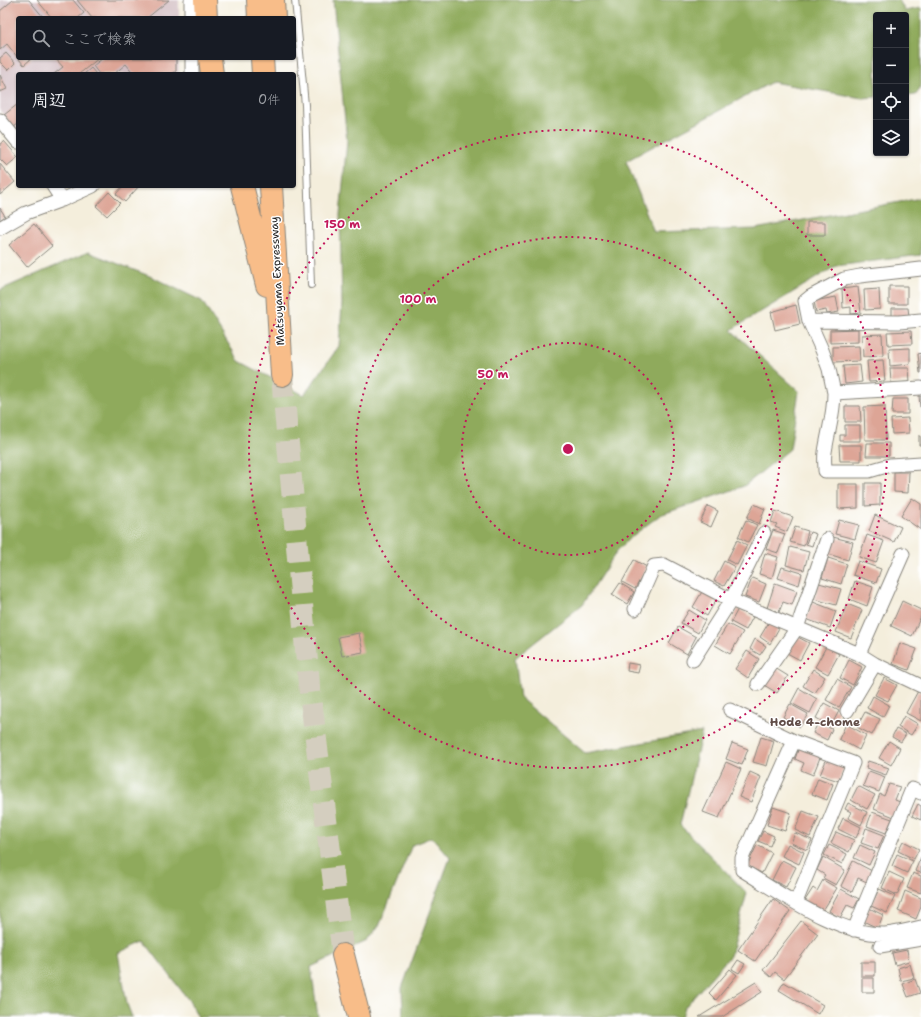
<!DOCTYPE html>
<html lang="ja">
<head>
<meta charset="utf-8">
<style>
  :root { --surface:#171b24; --page:#242831; --text:#f1f3f6; --muted:#9ea1a6; --line:#363941 }
  body { margin:0; font-family:"Shantell Sans","Klee One",sans-serif; background:var(--page); color:var(--text) }
  .controls { position:absolute; right:12px; top:12px; display:grid; overflow:hidden; border-radius:4px; box-shadow:0 1px 3px #0004 }
  .controls button { width:36px; height:36px; display:grid; place-items:center; padding:0; border:0; border-bottom:1px solid var(--line); background:var(--surface); color:var(--text); font:20px sans-serif }
  .list { margin:0; padding:0; list-style:none }
  h2 { display:flex; justify-content:space-between; align-items:center; height:52px; margin:0; padding:0 16px; font-size:17px }
  h2 small { font-size:13px; font-weight:400; color:var(--muted) }
  .icon { flex:none; width:22px; height:22px; fill:none; stroke:currentColor; stroke-width:2; stroke-linecap:round; stroke-linejoin:round }
  .map { position:relative; flex:none; width:921px; height:1017px; overflow:hidden }
  .search { position:absolute; background:var(--surface); box-shadow:0 1px 3px #0004; left:16px; top:16px; width:280px; height:44px; display:flex; align-items:center; gap:10px; box-sizing:border-box; padding:0 14px; border-radius:4px; color:var(--muted); font-size:15px }
  .panel { position:absolute; background:var(--surface); box-shadow:0 1px 3px #0004; left:16px; top:72px; width:280px; height:116px; border-radius:4px }
  .map>svg:first-child { display:block }
  .industrial { fill:#d2bec3 }
  .forest { fill:#8faa5c; stroke:#56633c }
  .building { fill:#dda596 }
  .lines { fill:none; stroke-linecap:round; stroke-linejoin:round }
  .motorway-tunnel { stroke:#d4cebf; stroke-width:22; stroke-dasharray:22 11; stroke-linecap:butt }
  .service-casing { stroke:#88857c; stroke-width:8 }
  .minor-casing { stroke:#88857c; stroke-width:15 }
  .motorway-casing { stroke:#88857c; stroke-width:24 }
  .service { stroke:#fff; stroke-width:6 }
  .minor { stroke:#fff; stroke-width:13 }
  .motorway { stroke:#f8bd89; stroke-width:22 }
  .ring { fill:none; stroke:#c2185b; stroke-width:2; stroke-dasharray:2 4 }
  .labels { text-anchor:middle; stroke-width:3; stroke-linejoin:round; paint-order:stroke }
  .street-label { font-size:11px; fill:#1c1c1c; stroke:#fff }
  .neighbourhood-label { font-size:12px; font-weight:bold; fill:#604c47; stroke:#fff }
  .centre { fill:#c2185b; stroke:#fff; stroke-width:2 }
  .ring-label { font-size:12px; text-anchor:middle; font-weight:bold; fill:#c2185b; stroke:#fff; stroke-width:3; stroke-linejoin:round; paint-order:stroke }
</style>
</head>
<body>
<div class="map">
<svg width="921" height="1017" viewBox="0 0 921 1017">
  <rect width="100%" height="100%" fill="#fff"/>
  <filter id="ink" filterUnits="userSpaceOnUse"><feTurbulence type="fractalNoise" baseFrequency=".025" numOctaves="2"/><feDisplacementMap in="SourceGraphic" scale="8" xChannelSelector="R" yChannelSelector="G"/><feConvolveMatrix kernelMatrix="1 2 1 2 8 2 1 2 1" color-interpolation-filters="sRGB"/></filter>
  <filter id="wash" filterUnits="userSpaceOnUse"><feTurbulence type="fractalNoise" baseFrequency=".012" numOctaves="4" result="noise"/><feDisplacementMap in="SourceGraphic" scale="16" xChannelSelector="R" yChannelSelector="G"/><feGaussianBlur stdDeviation="0.9" result="paint"/><feColorMatrix in="noise" values="0 0 0 0 0 0 0 0 0 0 0 0 0 0 0 0 0 1.4 0 .05"/><feComposite in="paint" operator="in"/></filter>
  <g filter="url(#wash)">
    <rect width="100%" height="100%" fill="#f4eedc"/>
    <path class="industrial" d="M0 0H179V18H18V58H179V74H18V134L0 111Z"/>
    <path class="forest" d="M333 0H899L905 11 921 8V86L916 95 906 96V15H876V97L862 98 772 82 626 161 654 232 755 229 921 198V255L836 266 731 330 799 391 790 449 744 486 660 515 631 537 617 551 582 605 515 658 520 698 585 753 702 732 680 825 747 893 730 956 685 1007 682 1017H403L402 988 450 858 432 837 412 845 380 924 367 941 311 967 318 1017H198L190 1002 144 941 118 953 127 1004 132 1017H0V290L88 252 152 277 202 301 239 361 304 395 339 346 342 304 340 215 347 141Z"/>
    <g id="blocks">
      <path class="building" d="M13 0H29L44 18H18V58L7 44 0 50V11Z
        M37 0H73L84 13 78 18H52Z
        M77 0H169L147 18H92Z
        M6 53 15 63 8 70 0 62V58Z
        M18 58H32L24 65Z
        M55 58H99L79 74H54L63 67Z
        M103 58H176V71L172 74H134L126 64 114 74H99L93 66Z
        M91 68 96 74H84Z
        M0 75 7 89 0 92Z
        M18 104V124L14 127 4 115Z
        M4 141 18 157 7 166 0 159V144Z
        M0 164 15 182 0 195Z
        M123 186H139L125 202 116 194Z
        M109 192 120 203 107 216 96 206Z
        M0 208 5 216 0 220Z
        M807 222H825V235H807Z
        M34 224 52 246 27 267 9 245Z
        M889 286H907V304H889Z
        M858 287 861 313 851 314V307L843 308 842 289Z
        M879 289 880 309 865 310 864 290Z
        M836 297 839 312 827 314 826 310 816 312 814 301Z
        M796 305 800 324 775 330 771 312Z
        M892 308H908L909 316 892 317Z
        M858 329V342L830 343V330Z
        M911 331 912 344 888 345 887 332Z
        M882 334 883 356 863 357 862 335Z
        M859 346 860 361 833 362V347Z
        M910 348V364L890 366 889 349Z
        M921 353V373H920L918 354Z
        M883 360 885 381 869 382 867 361Z
        M860 365 862 382 845 384 843 366Z
        M890 368H909L910 382 891 383Z
        M919 396H921V407H920Z
        M893 399H908V414H892Z
        M845 406H860L861 422H845Z
        M885 406 886 440H865L864 407Z
        M908 418 909 433 892 434 891 419Z
        M845 425H860V441H840V435H845Z
        M919 436H921V445H919Z
        M867 443H889V456H866Z
        M839 445H861V461H840Z
        M894 472H909L908 493 894 492Z
        M865 483H880V505L865 506Z
        M838 484H858V508L838 509Z
        M912 498 921 504V530L901 516Z
        M754 504 765 509 759 524 747 518Z
        M708 506 718 511 711 527 700 522Z
        M775 511 793 517 787 532 775 527 777 524 771 522Z
        M875 515 901 527 894 542 869 531Z
        M746 520 757 525 748 542 738 537Z
        M839 520 859 525 855 539 835 534Z
        M795 527 808 531 804 546 790 542Z
        M773 530 785 534 778 553 766 549Z
        M810 532 816 534 812 546 806 544Z
        M867 535 884 541 876 563 859 557Z
        M833 537 853 542 848 560 828 554Z
        M737 540 747 545 737 565 727 560Z
        M790 547 809 552 804 570 786 565Z
        M765 553 778 557 772 578 759 574Z
        M828 558 847 564 841 584 822 578Z
        M634 560 647 567 635 589 622 582Z
        M724 561 735 567 724 586 714 581Z
        M858 561 881 569 876 583 853 575Z
        M782 567 802 573 799 585 778 578Z
        M752 578 766 584 759 602 745 597Z
        M855 581 873 587 867 606 849 599Z
        M620 583 634 592 627 604 612 595Z
        M775 583 797 591 792 605 783 602 779 612 767 608Z
        M819 583 841 589 836 605 814 599Z
        M703 590 717 598 707 616 693 607Z
        M902 601 921 610V616L912 636 891 626Z
        M813 602 836 611 830 628 806 619Z
        M847 604 862 610 851 638 836 632Z
        M738 609 753 617 746 630 731 622Z
        M689 610 705 620 698 633 681 623Z
        M769 622 779 628 770 644 760 637Z
        M728 624 743 632 730 654 715 645Z
        M678 627 696 637 687 654 669 643Z
        M359 633 363 652 342 656 338 637Z
        M796 636 809 643 800 660 787 653Z
        M755 639 766 646 760 655 750 649Z
        M900 643 917 649 909 670 893 664Z
        M826 647 839 654 828 674 815 667Z
        M747 651 759 659 748 678 735 669Z
        M849 660 862 667 853 685 840 678Z
        M628 663 640 665 638 673 627 671Z
        M775 668 788 676 777 693 764 685Z
        M813 669 825 677 815 693 803 686Z
        M884 678 897 685 888 701 875 695Z
        M837 679 851 687 839 707 826 700Z
        M799 688 817 699 810 713 791 703Z
        M918 691 921 693V721L906 713Z
        M873 696 889 705 883 717 867 708Z
        M824 703 839 711 831 726 816 718Z
        M790 704 808 714 800 727 783 717Z
        M865 712 880 719 872 735 857 727Z
        M904 716 918 724 911 735 898 727Z
        M818 723 832 729 827 740 813 733Z
        M846 724 866 735 859 750 839 739Z
        M896 729 906 734 901 742 892 737Z
        M761 737 774 741 767 766 753 762Z
        M889 741 900 748 891 765 879 758Z
        M732 743 748 749 742 765 726 759Z
        M799 747 821 755 813 775 801 770 804 763 795 759Z
        M827 758 845 765 839 781 820 775Z
        M868 761 889 768 886 775 866 768Z
        M726 762 741 769 719 818 703 812Z
        M869 771 885 777 879 792 863 786Z
        M750 772 761 777 751 802 739 797Z
        M818 778 833 784 827 800 812 794Z
        M889 784 900 787 895 800 900 802 894 817 874 809 880 794 884 796Z
        M858 786 875 795 867 809 851 800Z
        M848 803 867 812 861 825 848 818 851 812 845 809Z
        M918 804 921 806V820L912 816Z
        M773 807 791 813 785 831 767 825Z
        M803 811 819 817 810 837 795 830Z
        M872 812 892 819 886 833 867 826Z
        M843 818 861 827 856 838 838 829Z
        M866 828 884 835 878 849 861 843Z
        M763 831 774 836 770 846 758 841Z
        M836 832 854 840 849 852 831 843Z
        M795 833 812 840 807 850 791 843Z
        M903 841 919 849 914 859 898 851Z
        M788 844 804 852 799 864 782 856Z
        M757 845 772 853 762 873 747 866Z
        M829 845 847 854 842 864 824 855Z
        M860 845 875 852 869 865 854 858Z
        M897 854 913 861 907 873 892 866Z
        M823 857 845 870 836 885 823 878 825 875 817 870Z
        M921 857V873L915 871Z
        M782 860 796 867 786 887 772 880Z
        M853 861 874 872 869 883 858 878 852 892 841 886Z
        M889 872 904 879 897 895 882 888Z
        M913 873 921 876V893L907 888Z
        M823 880 837 888 822 912 804 902 813 888 817 891Z
        M841 889 859 899 854 908 847 905 840 918 829 911Z
        M879 889 895 896 887 913 871 906Z
        M905 891 921 898V907L916 919 898 911Z
        M773 899 790 911 755 961 738 950Z
        M869 908 883 915 878 928 863 921Z
        M801 921 818 934 784 979 775 972 771 977 763 970Z
        M907 950 909 961 895 965 892 953Z
        M738 960 745 964 739 973 732 969Z
        M861 962H875V976H861Z
        M910 964 914 978 901 981 898 968Z
        M730 969 737 975 716 1000 709 993Z
        M862 978H874V992H862Z
        M915 979 920 993 908 997 903 984Z
        M756 982 762 992 722 1017H699Z
        M784 982 823 1005 818 1014 779 990Z"/>
    </g>
  </g>
  <g filter="url(#ink)">
    <use href="#blocks" fill-opacity="0" stroke="#88857c" stroke-width="1"/>
    <g class="lines">
      <path class="motorway-tunnel" d="M282 375 309 684 343 955"/>
      <defs>
        <path id="service" d="M295 0 305 105 311 285"/>
        <path id="minor" d="M191 0V18
          M192 58V74
          M0 120 18 142
          M53 186 62 200
          M0 228 26 213 62 200 93 186
          M921 269 860 276 844 279 810 297 805 301 809 321 899 322 921 320
          M809 321 822 350 829 369 834 393 921 388
          M834 393C834 414 828 432 825 452 824 458 825 465 825 471H869L890 465 921 463
          M635 609 654 566 664 565 731 600 859 654 875 664 921 686
          M859 654 903 554
          M693 660 731 600 764 533
          M758 684 797 628 827 539
          M730 710 794 741 853 763 796 902
          M847 711 875 664
          M794 741 742 858V870C782 894 838 935 885 934 897 933 909 930 921 927
          M854 930 912 789 921 793
          M880 946 921 939"/>
        <path id="motorway" d="M205 0 206 18
          M258 0 259 18
          M273 0 274 18
          M210 58 212 74
          M262 58 263 74
          M242 186 267 285
          M271 186 282 375
          M343 955 359 1017"/>
      </defs>
      <use href="#service" class="service-casing"/>
      <use href="#minor" class="minor-casing"/>
      <use href="#motorway" class="motorway-casing"/>
      <use href="#service" class="service"/>
      <use href="#minor" class="minor"/>
      <use href="#motorway" class="motorway"/>
    </g>
  </g>
  <g class="ring">
    <circle cx="568" cy="449" r="106"/>
    <circle cx="568" cy="449" r="212"/>
    <circle cx="568" cy="449" r="319"/>
  </g>
  <g class="labels">
    <g class="street-label">
      <text transform="translate(277 281) rotate(-93)" y="4">Matsuyama Expressway</text>
    </g>
    <g class="neighbourhood-label">
      <text x="815" y="726">Hode 4-chome</text>
    </g>
  </g>
  <circle cx="568" cy="449" r="6" class="centre"/>
  <g class="ring-label">
    <text x="342" y="228">150 m</text>
    <text x="418" y="303">100 m</text>
    <text x="493" y="378">50 m</text>
  </g>
</svg>
<div class="controls">
<button>+</button>
<button>−</button>
<button><svg class="icon" aria-label="locate" viewBox="0 0 24 24"><circle cx="12" cy="12" r="6"/><path d="M12 2v4M12 18v4M2 12h4M18 12h4"/></svg></button>
<button><svg class="icon" aria-label="layers" viewBox="0 0 24 24"><path d="M12 4l9 5-9 5-9-5zM3 14l9 5 9-5"/></svg></button>
</div>
<div class="search"><svg class="icon" aria-label="search" viewBox="0 0 24 24"><circle cx="10" cy="10" r="6"/><path d="M15 15l6 6"/></svg>ここで検索</div>
<section class="panel">
<h2>周辺<small>0件</small></h2>
<ul class="list">
</ul>
</section>
</div>
</body>
</html>
